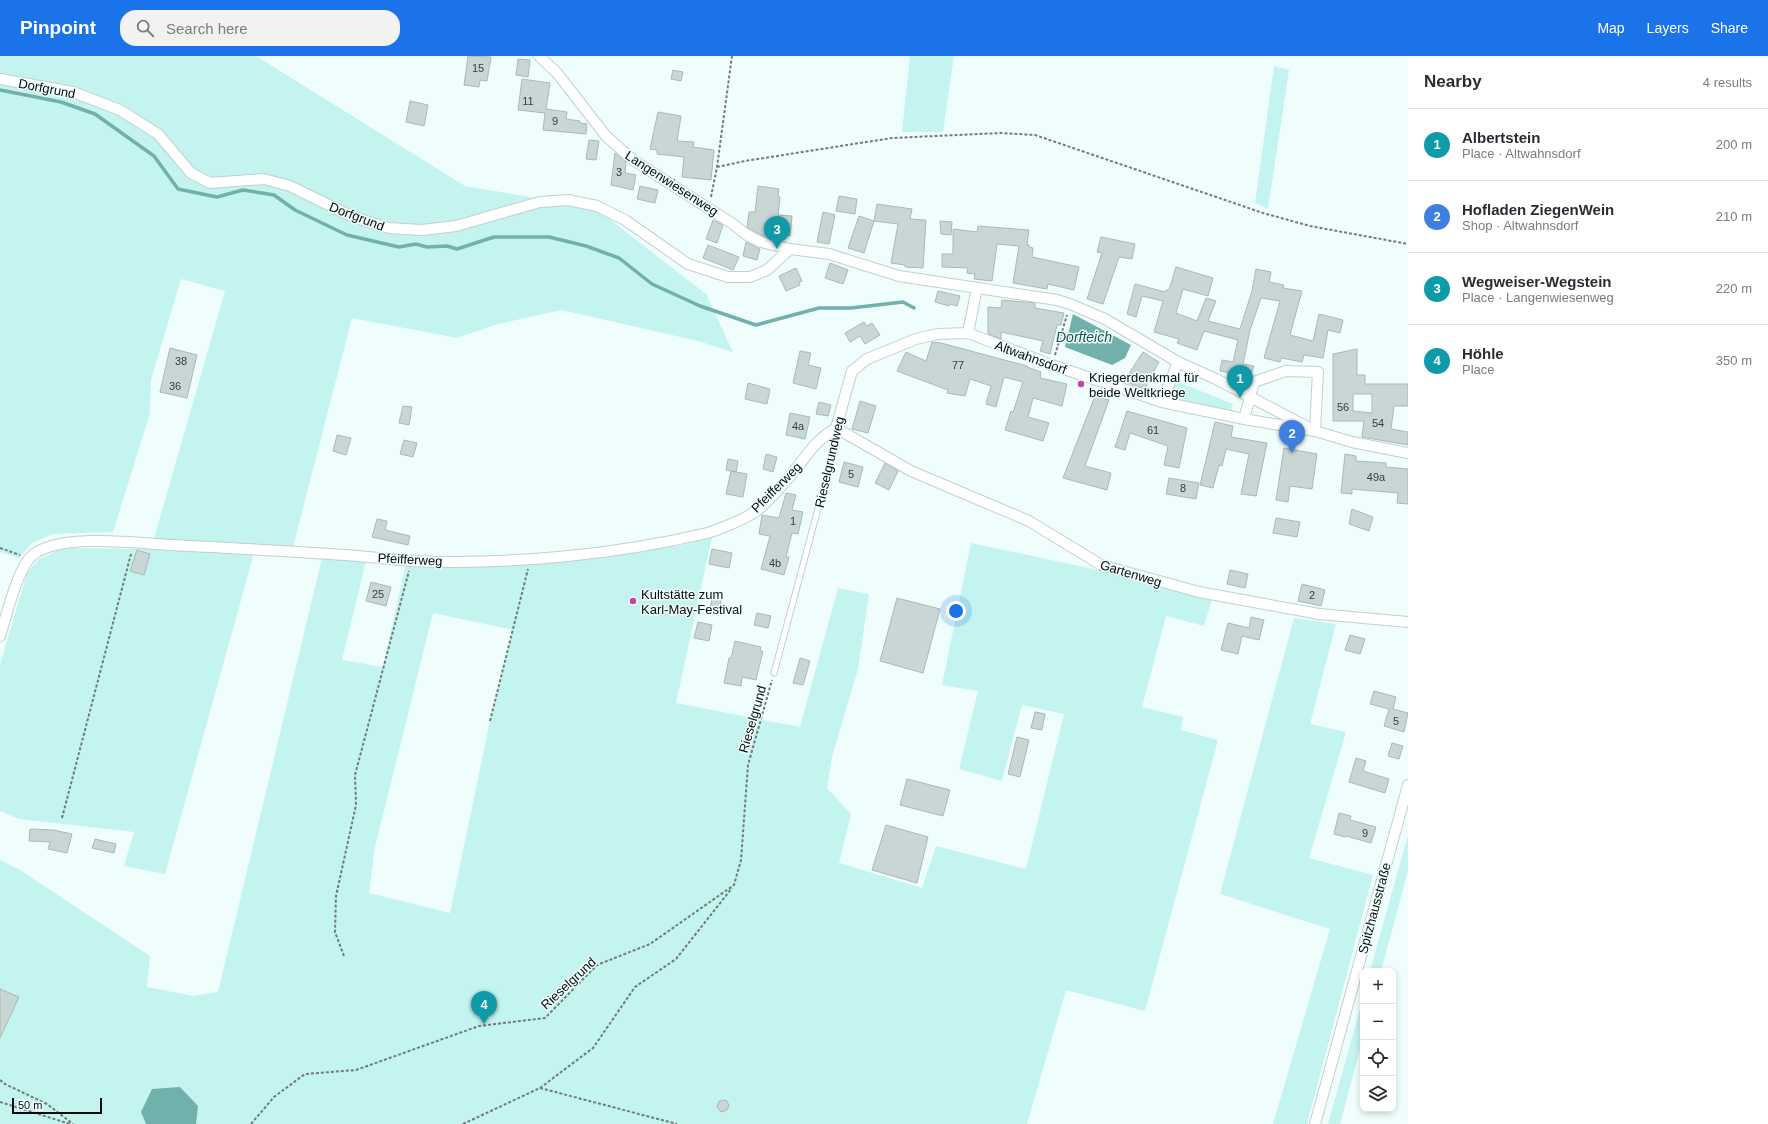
<!DOCTYPE html>
<html lang="en">
<head>
<meta charset="utf-8">
<style>
  :root { --surface:#fff; --page:#f2f2f3; --text:#2b2b33; --muted:#7c7c81; --line:#e1e1e2; --accent:#1a73e8 }
  body { margin:0; font-family:Helvetica,sans-serif; background:var(--page); color:var(--text) }
  .controls { position:absolute; right:12px; bottom:12px; display:grid; overflow:hidden; border-radius:8px; box-shadow:0 2px 6px #0003 }
  .controls button { width:36px; height:36px; display:grid; place-items:center; padding:0; border:0; border-bottom:1px solid var(--line); background:var(--surface); color:var(--text); font:20px sans-serif }
  .scale { position:absolute; left:12px; bottom:10px; width:90px; box-sizing:border-box; padding-left:4px; border:2px solid #080d0c; border-top:0; font-size:11px; line-height:14px; white-space:nowrap; color:#080d0c; -webkit-text-stroke:3px #effefc; paint-order:stroke }
  .you { position:absolute; left:956px; top:555px; width:14px; height:14px; margin:-10px; border:3px solid #fff; border-radius:50%; background:#1a73e8; box-shadow:0 0 0 6px #1a73e833 }
  .badge { display:grid; place-items:center; width:26px; height:26px; border-radius:50%; background:var(--accent); color:#fff; font-size:13px; font-weight:700 }
  .pin { position:absolute; translate:-50% -33px; filter:drop-shadow(0 1px 2px #0008) }
  .pin::after { content:''; position:absolute; top:21px; width:14px; height:12px; background:inherit; clip-path:polygon(0 0,100% 0,50% 100%) }
  .list { margin:0; padding:0; list-style:none }
  h2 { display:flex; justify-content:space-between; align-items:center; height:52px; margin:0; padding:0 16px; font-size:17px }
  h2 small { font-size:13px; font-weight:400; color:var(--muted) }
  .list li { display:grid; grid-template-columns:26px 1fr auto; gap:12px; align-items:center; box-sizing:border-box; height:72px; padding:0 16px; border-top:1px solid var(--line) }
  .list b { display:block; font-size:15px; white-space:nowrap }
  .list p { margin:0; font-size:13px; white-space:nowrap; color:var(--muted) }
  .list em { font-size:13px; font-style:normal; color:var(--muted) }
  .icon { flex:none; width:22px; height:22px; fill:none; stroke:currentColor; stroke-width:2; stroke-linecap:round; stroke-linejoin:round }
  .map { position:relative; flex:none; width:1408px; height:1068px; overflow:hidden }
  header { display:flex; align-items:center; gap:24px; box-sizing:border-box; height:56px; padding:0 20px; background:var(--accent); color:#fff }
  header strong { font-size:19px }
  nav { display:flex; gap:22px; margin-inline-start:auto; font-size:14px }
  .search { width:280px; height:36px; background:var(--page); display:flex; align-items:center; gap:10px; box-sizing:border-box; padding:0 14px; border-radius:16px; color:var(--muted); font-size:15px }
  main { display:flex }
  aside { flex:1; background:var(--surface) }
  .map>svg:first-child { display:block }
  .green { fill:#c4f4ef; fill-rule:evenodd }
  .water { fill:#72b0ab }
  .lines { fill:none; stroke-linecap:round; stroke-linejoin:round }
  .stream { stroke:#72b0ab; stroke-width:3.5 }
  .building { fill:#c8d6d5; stroke:#aab8b6; fill-rule:evenodd }
  .lane-casing { stroke:#c1d0ce; stroke-width:7 }
  .street-casing { stroke:#c1d0ce; stroke-width:12 }
  .path { stroke:#727b7a; stroke-width:2; stroke-dasharray:3 2; stroke-linecap:butt }
  .lane { stroke:#fff; stroke-width:5 }
  .street { stroke:#fff; stroke-width:10 }
  .poi-dot { fill:#be49a0; stroke:#effefc; stroke-width:1.5 }
  .labels { text-anchor:middle; stroke-width:3; stroke-linejoin:round; paint-order:stroke }
  .number-label { font-size:11px; fill:#383f3e }
  .street-label { font-size:13px; fill:#080d0c; stroke:#effefc }
  .poi-label { font-size:13px; fill:#080d0c; stroke:#effefc; text-anchor:start }
  .water-label { font-size:14px; font-style:italic; fill:#19504c; stroke:#effefc }
</style>
</head>
<body>
<header>
<strong>Pinpoint</strong>
<div class="search"><svg class="icon" aria-label="search" viewBox="0 0 24 24"><circle cx="10" cy="10" r="6"/><path d="M15 15l6 6"/></svg>Search here</div>
<nav><a>Map</a><a>Layers</a><a>Share</a></nav>
</header>
<main>
<div class="map">
<svg width="1408" height="1068" viewBox="0 0 1408 1068">
  <rect width="100%" height="100%" fill="#effefc"/>
  <path class="green" d="M0 0H256L465 130 595 152 706 238 733 296 698 285 562 254 498 268 457 282 352 262 291 499 254 497 165 818 124 810 134 776 19 763 0 755V609L27 517 39 503 63 492 151 493 225 235 181 223 151 324 150 357 113 476 53 478 32 487 19 502 0 496Z
    M910 0H954L943 76H902Z
    M1274 10 1289 14 1268 153 1255 147Z
    M1176 325 1233 348 1231 357 1170 343Z
    M712 481 676 647 800 671 838 532 869 538 858 613 832 701 827 732 851 758 839 807 922 832 936 790 1026 813 1064 658 1022 649 1002 725 959 713 978 635 942 629 971 487 1102 515 1212 543 1204 570 1166 560 1142 651 1183 661 1181 674 1218 684 1145 955 1066 934 1027 1068H0V804L20 814 150 900 147 931 193 940 218 936 322 502 366 505 342 604 383 611 406 508 445 510 528 509 679 490ZM433 557 513 574 490 665 450 857 369 837 375 791Z
    M1294 562 1336 568 1310 668 1346 676 1309 802 1373 819 1307 1068H1273L1330 873 1220 838Z
    M1408 779V815L1381 915H1370Z
    M1363 942V982L1340 1068H1328Z"/>
  <path class="water" d="M1073 258 1131 289 1125 302 1112 309 1065 291Z
    M180 1031 198 1050 196 1068H146L141 1056 152 1033Z"/>
  <g class="lines">
    <path class="stream" d="M0 34 61 46 95 58 154 100 178 133 217 141 243 134 274 139 295 154 347 179 399 191 416 188 427 191 447 190 457 193 494 181H549L586 190 619 202 652 228 700 250 756 269 819 252H851L903 246 914 252"/>
  </g>
  <path class="building" d="M468 0 491 1 487 25 480 24 479 31 464 29Z
    M518 3 530 4 528 21 516 19Z
    M673 14 683 16 681 25 671 23Z
    M522 23 550 27 546 53 567 56 566 63 580 65V67L587 68 586 78 543 74 545 57 518 54Z
    M410 45 428 49 424 70 406 66Z
    M658 56 681 60 677 85 694 86 693 91 714 94 711 124 682 121 684 101 657 98V94L650 93Z
    M589 84 599 85 596 104 586 103Z
    M615 97 626 106 625 117 636 119 633 134 611 129Z
    M640 130 658 134 655 147 637 143Z
    M758 130 779 133 778 140 780 141 778 159 792 160 790 180 769 176 768 180H763L747 171 749 156H755Z
    M839 140 857 143 855 158 836 155Z
    M877 148 912 153 910 163 926 164 923 212 905 211V209L891 207 898 168 874 165Z
    M823 156 835 159 829 188 817 186Z
    M859 160 874 165 864 197 848 192Z
    M713 164 723 169 717 187 706 183Z
    M940 165 952 166 951 179 941 178Z
    M978 170 1029 174 1027 189H1029V191L1033 192 1032 201 1079 211 1074 234 1048 228 1047 233 1013 227 1019 190 997 188 992 225 974 223 975 218 967 217 968 212 942 211V198H953V173L977 176Z
    M1101 181 1135 188 1132 203 1119 201 1103 248 1087 243 1102 197 1097 196Z
    M746 186 760 193 757 204 743 200Z
    M708 189 739 201 733 214 703 202Z
    M830 207 848 214 843 228 825 222Z
    M1176 211 1213 222 1208 240 1183 233 1176 257 1197 265 1206 242 1216 245 1208 265 1240 273 1252 235 1256 213 1271 216 1269 226 1284 229 1283 232 1302 235 1290 279 1313 285 1319 258 1343 264 1340 277 1328 274 1323 302 1304 299 1302 306 1281 302 1280 306 1264 302 1280 245 1261 242 1250 274 1243 308 1254 310 1246 331H1244L1237 327 1240 319 1220 315 1222 304 1233 306 1238 284 1204 275 1197 294 1177 287 1179 283 1154 276 1163 245 1142 240 1136 261 1127 258 1135 228 1165 236 1166 234H1169Z
    M796 212 802 225 799 226 800 229 786 235 779 220Z
    M938 235 960 240 957 250 950 248 949 250 935 246Z
    M1002 244 1035 247V252L1064 257 1061 269H1057L1050 298 1040 295 1043 285 1001 276V283L988 278V251L1001 252Z
    M864 266 867 270 872 267 880 279 865 288 860 280 850 286 845 277Z
    M932 286 941 287 1027 310V311L1041 316 1040 322 1067 328 1062 350 1033 342 1028 361 1049 367 1043 385 1005 374 1011 355 1013 356 1023 326 1004 321 996 351 986 348 991 330 970 323 965 340 947 337 948 334 897 315 906 296 926 305Z
    M170 292 197 299 187 342 160 336Z
    M1357 293V319H1365V328H1408V350H1394L1391 373 1408 376V389L1362 381 1364 365H1333V298ZM1353 338H1372V357L1353 355Z
    M800 295 811 297 808 309 821 312 816 333 793 327Z
    M1143 296 1159 306 1151 320 1145 333 1126 326 1130 316Z
    M748 327 770 333 767 348 745 343Z
    M1095 340 1109 344 1085 410 1111 417 1107 434 1063 422Z
    M860 345 876 350 868 377 852 373Z
    M819 346 831 349 828 360 816 358Z
    M403 350 412 351 409 369 399 367Z
    M1127 355 1187 372 1179 412 1164 409 1168 390 1130 377 1125 394 1115 391Z
    M790 357 810 361 805 383 786 379Z
    M1215 366 1233 370 1231 381 1267 387 1256 440 1241 438 1249 398 1226 393 1222 410 1219 409 1213 432 1200 429Z
    M337 379 351 382 346 399 333 395Z
    M404 384 417 387 413 401 400 398Z
    M1284 392 1317 398 1312 433 1290 430 1288 446 1276 444Z
    M766 398 777 401 773 416 763 413Z
    M1345 398 1356 400V405L1386 407V411L1408 413V448L1397 447 1398 437 1352 433V438L1341 437Z
    M728 403 738 405 736 416 726 414Z
    M844 406 863 411 858 431 839 426Z
    M885 407 898 415 889 434 875 427Z
    M731 415 747 418 743 441 726 438Z
    M1169 422 1199 427 1196 443 1166 438Z
    M786 437 796 439 792 454 803 456 798 478 792 477 786 501H789L784 519 761 513 770 480 759 478 762 459 779 462Z
    M1352 453 1373 461 1369 475 1349 468Z
    M1276 462 1300 466 1297 481 1273 477Z
    M377 463 387 465 385 474 410 480 408 489 372 481Z
    M712 493 732 497 729 512 709 508Z
    M137 494 150 498 144 519 130 515Z
    M1230 514 1248 518 1245 532 1227 528Z
    M371 526 391 531 386 550 366 545Z
    M1302 528 1325 534 1321 550 1298 545Z
    M712 542 721 544 719 559 709 558Z
    M897 542 940 553 923 617 880 605Z
    M757 557 771 560 768 572 754 569Z
    M1251 561 1264 564 1259 584 1242 580 1238 598 1221 594 1228 567 1249 572Z
    M698 566 712 569 709 585 694 582Z
    M1350 579 1365 583 1360 598 1345 594Z
    M735 585 761 591 760 595H763L756 624 742 621 741 630 724 627 729 602H731Z
    M800 602 810 605 803 629 793 627Z
    M1374 635 1396 641 1393 653 1408 657 1404 676 1384 670 1389 653 1370 648Z
    M1035 656 1045 658 1042 674 1031 672Z
    M1017 681 1029 684 1020 721 1008 718Z
    M1392 687 1403 690 1399 703 1388 700Z
    M1356 702 1366 705 1363 715 1389 723 1385 737 1349 726Z
    M907 723 950 734 943 760 900 749Z
    M1339 757 1351 760 1350 764 1376 771 1371 787 1346 780 1345 781 1334 778Z
    M886 769 928 781 917 827 872 814Z
    M30 773 53 774 72 778 67 797 48 793 50 786 29 785Z
    M95 783 116 788 114 797 92 792Z
    M0 933 19 941 0 982Z
    M726 1044 729 1049 727 1054 721 1056 717 1051 719 1045Z"/>
  <g class="lines">
    <defs>
      <path id="lane" d="M774 617 830 408 836 373"/>
      <path id="street" d="M539 0 557 17 606 80 633 104 733 168 747 179 761 186 790 193 829 198 899 220 1057 244 1070 248 1105 263 1178 306 1216 323 1315 375
        M0 23 73 36 120 54 158 78 191 117 210 127 264 123 290 130 353 161 389 172 422 174 456 170 540 146 568 144 597 150 625 164 688 208 728 221H750L767 214 790 193
        M968 277 977 232
        M1162 346 1178 306
        M1244 363 1254 326 1286 315 1318 316 1315 375
        M836 372 852 315 867 303 916 283 938 278 968 277 1052 309 1162 346 1244 363 1315 375 1352 386 1408 397
        M836 372 911 415 1029 465 1101 509 1199 536 1319 558 1408 566
        M0 580C7 559 18 506 37 496 68 478 136 487 172 489 230 492 288 495 346 499 368 501 390 503 412 505 507 509 616 499 707 477 718 474 747 462 755 456 767 447 785 427 794 415 808 398 817 383 836 372
        M1315 1068 1408 729"/>
    </defs>
    <use href="#lane" class="lane-casing"/>
    <use href="#street" class="street-casing"/>
    <path class="path" d="M717 111 745 105 892 82 1001 77 1035 79 1263 157 1310 170 1408 188
      M711 141 717 111 732 0
      M1055 299 1067 259
      M0 492 20 499
      M490 665 528 513
      M62 762 131 498
      M344 900 335 876 336 840 356 749 355 719 409 515
      M0 1024 5 1028 47 1048 73 1068
      M540 1032 677 1068
      M0 1046 70 1068
      M251 1068 274 1041 305 1018 356 1014 479 970 545 962 597 909 650 888 734 829 741 804 748 709 772 624
      M463 1068 540 1032 593 992 635 931 676 903 732 832"/>
    <use href="#lane" class="lane"/>
    <use href="#street" class="street"/>
  </g>
  <g class="poi-dot">
    <circle cx="1081" cy="328" r="4"/>
    <circle cx="633" cy="545" r="4"/>
  </g>
  <g class="labels">
    <g class="number-label">
      <text x="478" y="16">15</text>
      <text x="528" y="49">11</text>
      <text x="555" y="69">9</text>
      <text x="619" y="120">3</text>
      <text x="181" y="309">38</text>
      <text x="958" y="313">77</text>
      <text x="175" y="334">36</text>
      <text x="1343" y="355">56</text>
      <text x="1378" y="371">54</text>
      <text x="798" y="374">4a</text>
      <text x="1153" y="378">61</text>
      <text x="851" y="422">5</text>
      <text x="1376" y="425">49a</text>
      <text x="1183" y="436">8</text>
      <text x="793" y="469">1</text>
      <text x="775" y="511">4b</text>
      <text x="378" y="542">25</text>
      <text x="1312" y="543">2</text>
      <text x="1396" y="669">5</text>
      <text x="1365" y="781">9</text>
    </g>
    <g class="street-label">
      <text transform="translate(47 32) rotate(11)" y="5">Dorfgrund</text>
      <text transform="translate(672 127) rotate(33)" y="5">Langenwiesenweg</text>
      <text transform="translate(357 160) rotate(21)" y="5">Dorfgrund</text>
      <text transform="translate(1031 301) rotate(20)" y="5">Altwahnsdorf</text>
      <text transform="translate(829 406) rotate(-77)" y="5">Rieselgrundweg</text>
      <text transform="translate(776 431) rotate(-45)" y="5">Pfeifferweg</text>
      <text transform="translate(410 503) rotate(3)" y="5">Pfeifferweg</text>
      <text transform="translate(1131 517) rotate(17)" y="5">Gartenweg</text>
      <text transform="translate(752 663) rotate(-74)" y="5">Rieselgrund</text>
      <text transform="translate(1374 852) rotate(-75)" y="5">Spitzhausstraße</text>
      <text transform="translate(568 927) rotate(-43)" y="5">Rieselgrund</text>
    </g>
    <g class="poi-label">
      <text x="1089" y="326">Kriegerdenkmal für<tspan x="1089" dy="15">beide Weltkriege</tspan></text>
      <text x="641" y="543">Kultstätte zum<tspan x="641" dy="15">Karl-May-Festival</tspan></text>
    </g>
    <g class="water-label">
      <text x="1084" y="286">Dorfteich</text>
    </g>
  </g>
</svg>
<div class="controls">
<button>+</button>
<button>−</button>
<button><svg class="icon" aria-label="locate" viewBox="0 0 24 24"><circle cx="12" cy="12" r="6"/><path d="M12 2v4M12 18v4M2 12h4M18 12h4"/></svg></button>
<button><svg class="icon" aria-label="layers" viewBox="0 0 24 24"><path d="M12 4l9 5-9 5-9-5zM3 14l9 5 9-5"/></svg></button>
</div>
<div class="scale">50 m</div>
<div class="you"></div>
<div class="pin badge" style="left:1240px;top:342px;background:#0f9aa8">1</div>
<div class="pin badge" style="left:1292px;top:397px;background:#3f7fe0">2</div>
<div class="pin badge" style="left:777px;top:193px;background:#0f9aa8">3</div>
<div class="pin badge" style="left:484px;top:968px;background:#0f9aa8">4</div>
</div>
<aside>
<h2>Nearby<small>4 results</small></h2>
<ul class="list">
<li><span class="badge" style="background:#0f9aa8">1</span><div><b>Albertstein</b><p>Place · Altwahnsdorf</p></div><em>200 m</em></li>
<li><span class="badge" style="background:#3f7fe0">2</span><div><b>Hofladen ZiegenWein</b><p>Shop · Altwahnsdorf</p></div><em>210 m</em></li>
<li><span class="badge" style="background:#0f9aa8">3</span><div><b>Wegweiser-Wegstein</b><p>Place · Langenwiesenweg</p></div><em>220 m</em></li>
<li><span class="badge" style="background:#0f9aa8">4</span><div><b>Höhle</b><p>Place</p></div><em>350 m</em></li>
</ul>
</aside>
</main>
</body>
</html>
